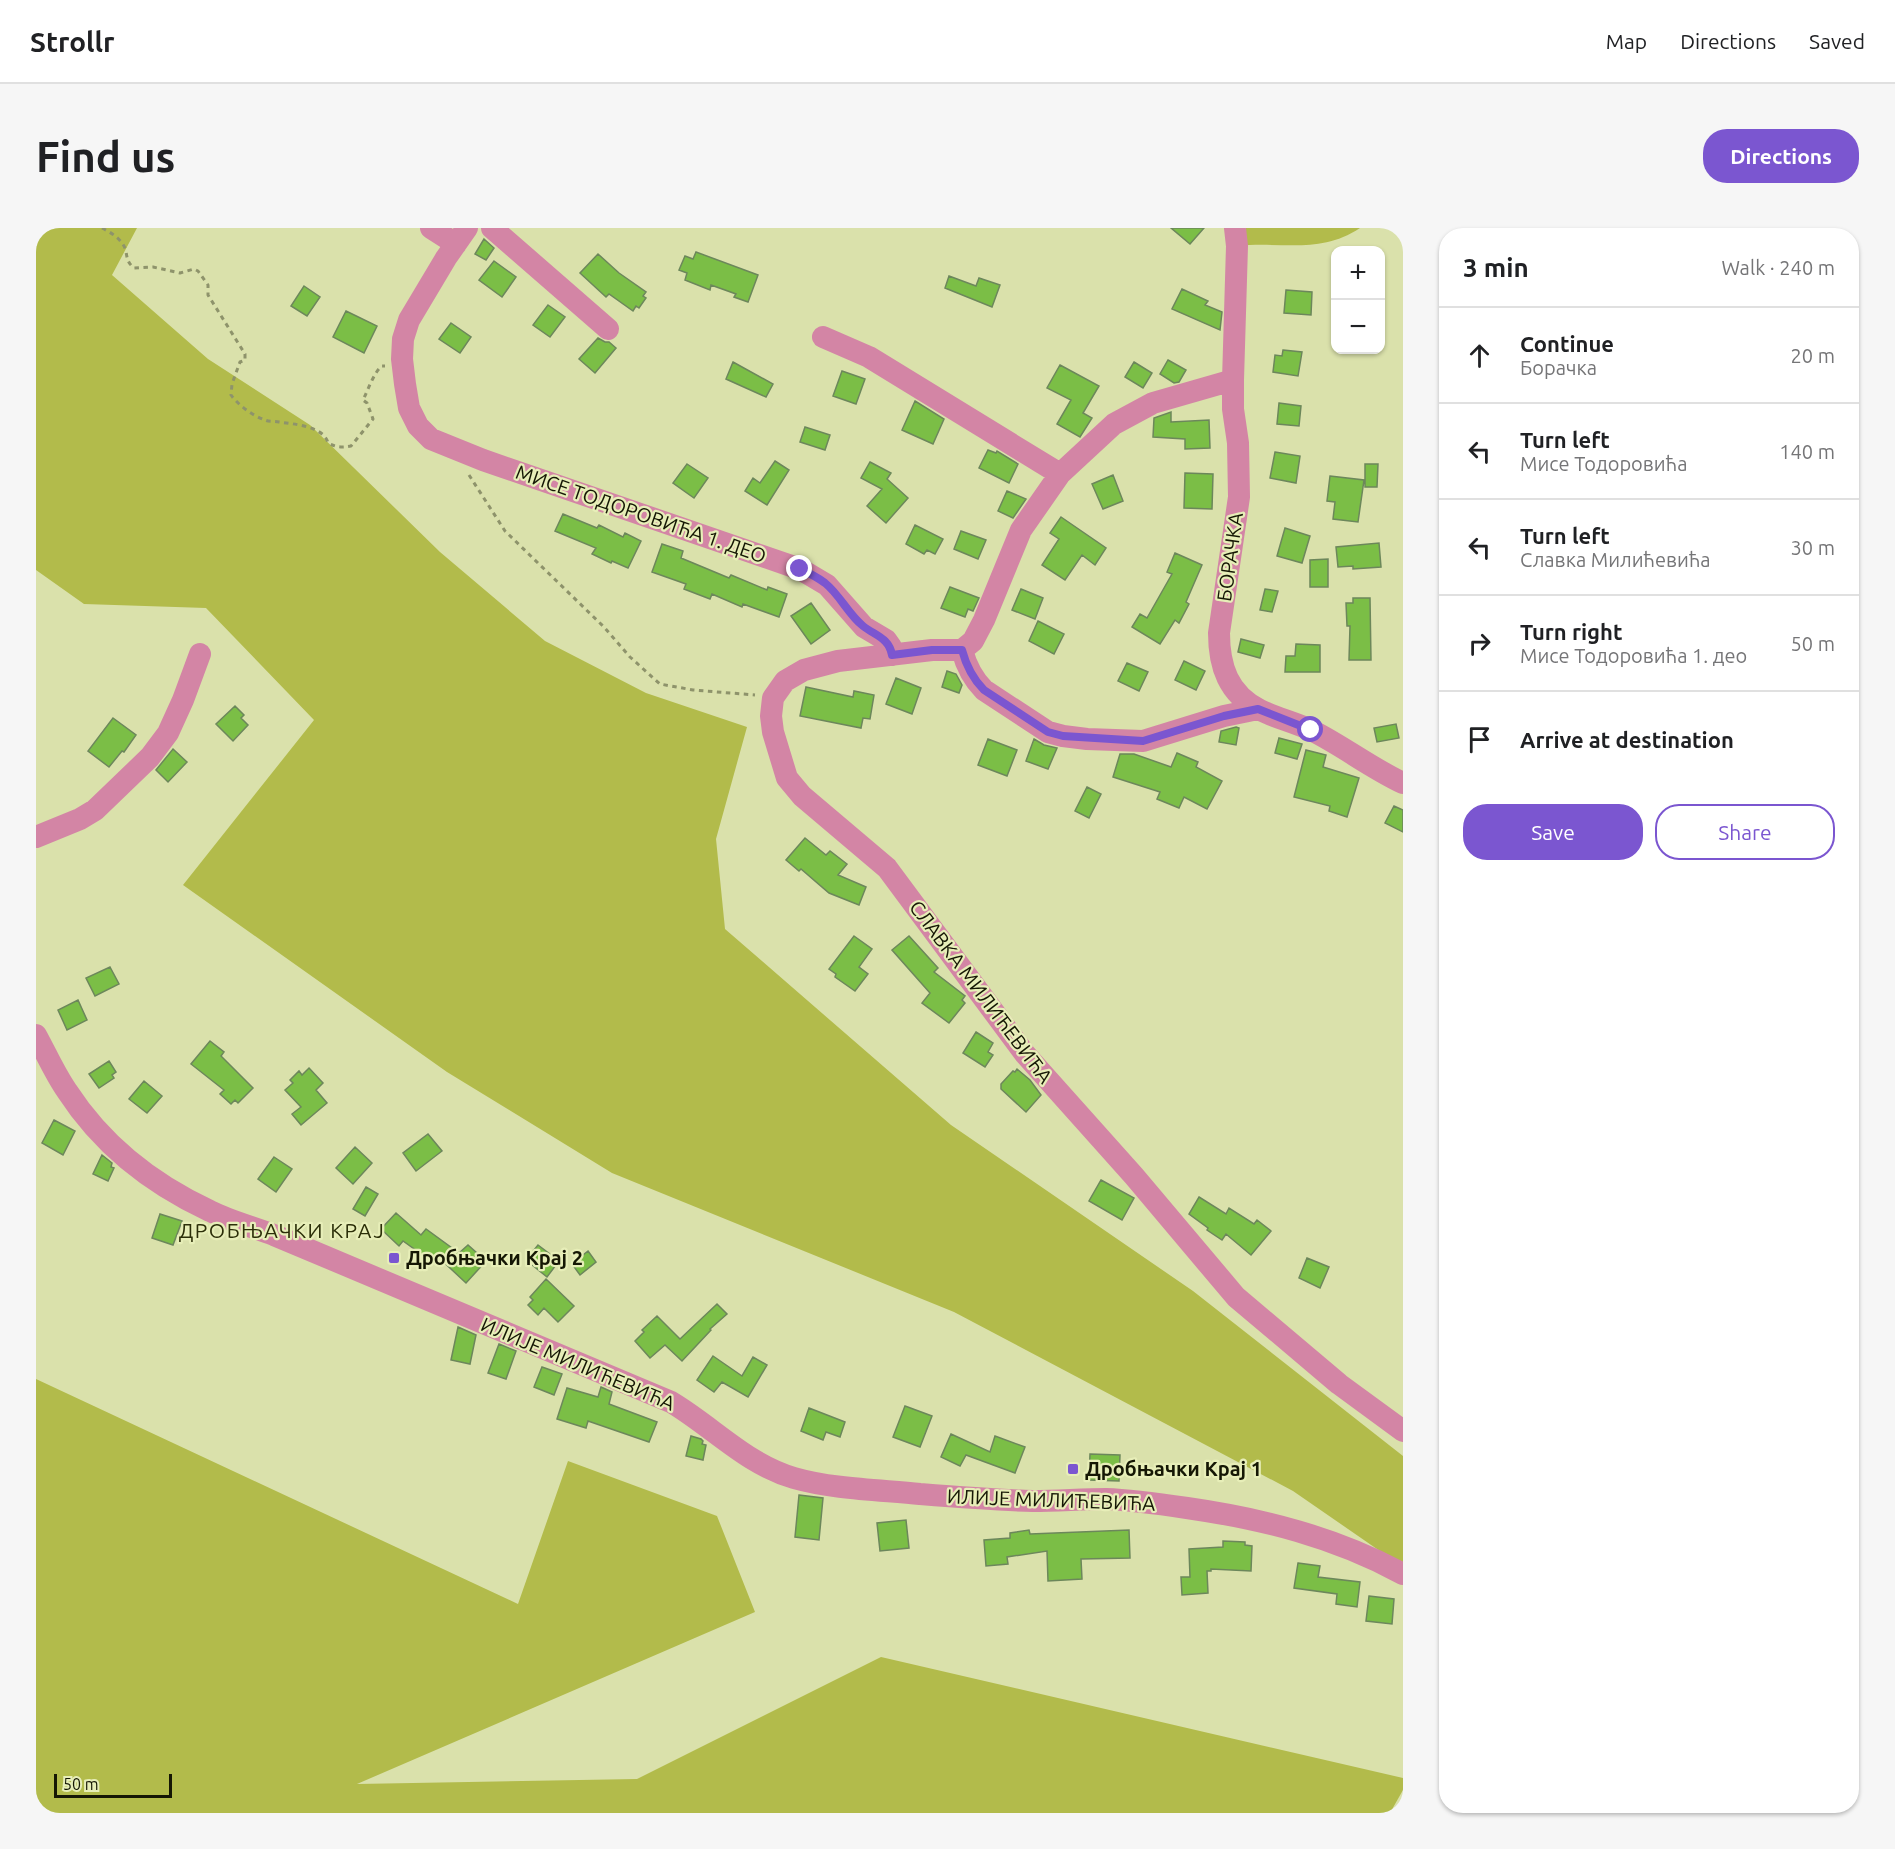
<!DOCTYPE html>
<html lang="en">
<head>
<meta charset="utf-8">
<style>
  :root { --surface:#fff; --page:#f6f6f6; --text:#202124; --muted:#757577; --line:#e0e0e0; --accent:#7b56d0 }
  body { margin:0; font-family:Ubuntu,sans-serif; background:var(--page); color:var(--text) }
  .controls { position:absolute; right:18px; top:18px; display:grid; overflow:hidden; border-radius:12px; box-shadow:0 2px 4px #0004 }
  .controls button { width:54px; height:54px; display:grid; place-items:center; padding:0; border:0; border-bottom:2px solid var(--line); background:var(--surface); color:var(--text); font:30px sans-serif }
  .scale { position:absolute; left:18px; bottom:15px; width:118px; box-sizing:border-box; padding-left:6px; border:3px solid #151704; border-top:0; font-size:16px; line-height:21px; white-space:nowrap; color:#151704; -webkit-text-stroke:4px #e7eeb8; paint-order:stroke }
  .stop { position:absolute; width:18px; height:18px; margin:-14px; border:4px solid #7b56d0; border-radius:50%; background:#fff }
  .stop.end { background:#7b56d0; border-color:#fff; box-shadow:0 2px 6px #0008 }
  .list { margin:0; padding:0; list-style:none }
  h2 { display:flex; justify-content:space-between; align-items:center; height:78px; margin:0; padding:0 24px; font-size:26px }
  h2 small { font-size:20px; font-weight:400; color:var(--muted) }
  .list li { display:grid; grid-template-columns:39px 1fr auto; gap:18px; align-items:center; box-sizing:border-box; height:96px; padding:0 24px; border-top:2px solid var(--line) }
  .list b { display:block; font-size:22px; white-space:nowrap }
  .list p { margin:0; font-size:20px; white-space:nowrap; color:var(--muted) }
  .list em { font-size:20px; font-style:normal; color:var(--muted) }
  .actions { display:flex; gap:12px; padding:18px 24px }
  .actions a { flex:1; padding:14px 0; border:2px solid var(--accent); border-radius:24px; text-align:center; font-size:21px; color:var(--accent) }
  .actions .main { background:var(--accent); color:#fff }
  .icon { flex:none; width:33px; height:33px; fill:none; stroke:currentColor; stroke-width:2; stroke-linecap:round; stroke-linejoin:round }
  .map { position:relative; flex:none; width:1367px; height:1585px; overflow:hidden; border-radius:24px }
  header { display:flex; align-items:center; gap:36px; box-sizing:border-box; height:84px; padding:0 30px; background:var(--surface); border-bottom:2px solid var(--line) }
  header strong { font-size:28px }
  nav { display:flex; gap:33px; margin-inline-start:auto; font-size:21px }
  .intro { display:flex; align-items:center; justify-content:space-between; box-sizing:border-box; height:144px; padding:0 36px }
  h1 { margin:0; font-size:42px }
  .button { padding:15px 27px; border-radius:24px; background:var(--accent); color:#fff; font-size:21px; font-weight:700 }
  main { display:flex; gap:36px; padding:0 36px }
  aside { flex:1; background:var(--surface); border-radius:24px; box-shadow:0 2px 4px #0004 }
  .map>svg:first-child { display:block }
  .green { fill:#b2bb4b }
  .building { fill:#7bbe46; stroke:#6c875b; stroke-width:1.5 }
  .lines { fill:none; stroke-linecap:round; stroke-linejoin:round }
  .path { stroke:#8e936b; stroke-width:3; stroke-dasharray:4.5 4.5; stroke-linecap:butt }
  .minor { stroke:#d385a5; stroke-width:22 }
  .route { stroke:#7b56d0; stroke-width:8 }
  .poi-dot { fill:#7b56d0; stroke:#e7eeb8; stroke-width:2 }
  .labels { text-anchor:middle; stroke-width:4.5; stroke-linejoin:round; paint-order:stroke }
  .street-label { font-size:20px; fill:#151704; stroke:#e7eeb8 }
  .poi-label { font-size:20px; font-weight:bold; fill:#151704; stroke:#e7eeb8; text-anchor:start }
  .neighbourhood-label { font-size:21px; letter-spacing:1.5px; fill:#2c2f09; stroke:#e7eeb8 }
</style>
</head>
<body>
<header>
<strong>Strollr</strong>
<nav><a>Map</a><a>Directions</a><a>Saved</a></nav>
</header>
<div class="intro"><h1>Find us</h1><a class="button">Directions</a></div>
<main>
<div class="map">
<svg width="1367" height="1585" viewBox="0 0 1367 1585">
  <rect width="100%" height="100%" fill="#dae1ab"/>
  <path class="green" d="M0 0H101L76 47 172 131 274 197 404 324 509 413 610 465 711 499 680 611 689 701 915 897 1157 1063 1367 1228V1339L1257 1263 918 1084 576 945 411 844 147 657 278 492 170 380 48 376 0 342Z
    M1199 0H1324C1283 27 1246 13 1201 18Z
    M0 1151 482 1376 532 1233 681 1288 719 1384 321 1556 601 1551 845 1429 1367 1550V1562L1354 1585H0Z"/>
  <path class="building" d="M1135 0H1168L1154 16Z
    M448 11 458 20 450 32 439 26Z
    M660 24 722 47 712 74 698 69 700 66 675 57 674 62 649 52 651 45 643 42 649 28 657 31Z
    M562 26 583 45 610 64 607 68 610 70 603 80 600 78 597 83 573 66 570 69 544 45Z
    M458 33 480 49 466 69 443 52Z
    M913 48 940 58 943 50 964 57 956 79 909 60Z
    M268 58 284 69 271 88 255 78Z
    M1146 61 1172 73 1169 77 1186 84 1184 102 1136 81Z
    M1250 62 1276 64 1275 87 1248 85Z
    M512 77 529 89 514 109 497 97Z
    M310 83 341 98 328 125 297 109Z
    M415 95 435 109 424 125 403 111Z
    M562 110 569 114H573L580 120 559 145 543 131Z
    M1247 122 1266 124 1262 148 1237 144 1239 127 1246 128Z
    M1132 132 1150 142 1143 154 1138 155 1124 146Z
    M697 134 737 156 730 169 690 151Z
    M1098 134 1116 145 1107 160 1089 149Z
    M1024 137 1063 158 1047 185 1056 190 1044 209 1021 196 1035 172 1011 160Z
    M806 143 829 151 820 176 797 168Z
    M879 173 908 191 897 216 866 202Z
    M1243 175 1265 178 1263 198 1241 196Z
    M1135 184V194L1173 192 1174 220 1149 221V211L1117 209 1118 190Z
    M769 199 794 207 789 222 764 214Z
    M952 222 960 225 961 223 982 236 973 255 943 240Z
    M1239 224 1264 228 1260 255 1234 250Z
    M739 233 753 242 731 277 709 263 717 250 724 255Z
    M834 234 855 245 851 251 872 270 850 295 831 278 846 261 825 250Z
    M651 236 672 250 658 270 637 255Z
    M1329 236H1342L1341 259H1329Z
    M1149 245 1177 246 1176 281 1148 280Z
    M1077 247 1087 273 1067 281 1056 256Z
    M1294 248 1328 252 1322 294 1297 291 1299 274 1291 273Z
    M971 263 990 271 977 290 962 283Z
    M527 286 561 300 563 297 587 309 589 305 605 313 592 340 576 333 575 335 556 326 560 320 519 303Z
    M1025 289 1070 320 1059 337 1046 327 1029 352 1006 337 1023 311 1014 305Z
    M879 297 907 311 899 326 891 322 888 326 870 316Z
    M1249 300 1274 308 1266 335 1241 328Z
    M925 303 950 312 942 331 918 321Z
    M1343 315 1345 339 1317 341V338L1302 339 1300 319Z
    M626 316 647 323 645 330 693 350 695 347 731 362 732 359 751 366 743 389 707 376 706 379 676 366 674 371 648 361 650 356 616 344Z
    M1139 325 1166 337 1150 374 1153 376 1143 395 1139 392 1124 416 1096 399 1104 386 1111 390 1136 346 1131 344Z
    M1292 331V359H1274V332Z
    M914 359 943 370 937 383 932 381 929 389 905 380Z
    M985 361 1007 370 999 391 976 382Z
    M1229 361 1242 363 1236 384 1224 382Z
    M1317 370H1334L1335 432H1313L1314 398H1311L1310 375H1317Z
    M775 375 794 402 775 416 755 388Z
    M1002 393 1028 406 1018 426 993 413Z
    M1205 411 1228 417 1224 430 1202 424Z
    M1260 416 1284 417V444H1249L1250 428H1259Z
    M1148 433 1169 443 1160 462 1139 452Z
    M1091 435 1112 444 1103 463 1082 453Z
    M911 443 920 446 926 457 923 465 906 459Z
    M860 450 885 460 876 486 850 476Z
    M770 459 817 469 818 463 838 467 834 491 827 490 825 500 764 488Z
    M199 478 208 487 205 490 212 497 197 513 180 496Z
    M77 490 100 507 88 524 86 523 73 539 52 523Z
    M1360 496 1363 510 1341 514 1338 500Z
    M1200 499 1203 500 1200 517 1183 514 1185 503Z
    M1243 510 1266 516 1261 531 1239 525Z
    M952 511 981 522 971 548 942 537Z
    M998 511 1008 517 1021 520 1012 541 990 533Z
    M137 521 151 534 132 554 120 542Z
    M1270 522 1290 527 1287 539 1323 550 1311 589 1293 583 1294 578 1258 569Z
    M1141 525 1162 534 1160 539 1186 553 1171 581 1148 569 1143 580 1121 571 1124 564 1077 549 1084 526H1098L1135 539Z
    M1051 559 1065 566 1053 590 1039 583Z
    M1358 578 1367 582V604L1349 595Z
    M769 610 790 627 794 623 811 636 802 647 830 659 823 677 793 665 765 641 763 643 750 632Z
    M818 708 836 721 823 739 832 746 819 763 799 749 800 746 793 741Z
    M873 708 902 740 898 744 929 768 926 772 929 775 913 795 886 775 894 765 856 722Z
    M74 739 83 756 59 768 50 750Z
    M42 772 51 792 31 802 22 782Z
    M940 804 957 815 952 824 957 827 949 839 927 825Z
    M174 813 188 824 185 828 217 860 202 875 199 872 195 876 184 866 188 862 155 836Z
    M73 833 80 844 76 847 78 850 63 860 53 846Z
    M273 840 287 855 280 862 291 875 265 897 256 886 265 879 249 862 257 855 254 852 263 843 266 847Z
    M981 841 994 852 1005 867 990 884 965 861V856L977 843 979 844Z
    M108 853 126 868 111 885 93 871Z
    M18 892 39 903 27 927 6 915Z
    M392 906 406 923 380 943 367 925Z
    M319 919 336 935 317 956 300 940Z
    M66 927 76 935 75 939 78 940 72 953 57 946Z
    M238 929 256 941 240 964 222 951Z
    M1065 952 1098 970 1086 992 1053 973Z
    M330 959 342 966 329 988 317 981Z
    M1163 969 1190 986 1193 980 1218 996 1221 992 1235 1003 1215 1027 1190 1006 1186 1012 1171 1002 1172 1000 1153 986Z
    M360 985 385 1007 390 1001 423 1025 432 1017 450 1033 430 1055 400 1027 395 1033 367 1013 363 1018 345 1001Z
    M124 986 146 993 137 1017 116 1010Z
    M502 1017 523 1033 511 1049 490 1032Z
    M552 1023 560 1034 544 1047 536 1036Z
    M1271 1030 1293 1039 1284 1060 1263 1050Z
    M510 1051 538 1078 522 1094 508 1080 502 1087 492 1077 497 1072 494 1069Z
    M681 1076 691 1086 674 1101 675 1102 646 1133 629 1117 614 1130 599 1113 608 1104 606 1102 621 1088 644 1111Z
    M422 1099 440 1107 434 1136 415 1132Z
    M463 1116 480 1123 470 1151 452 1145Z
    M677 1128 706 1148 717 1129 731 1137 712 1169 686 1154 678 1164 661 1152Z
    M506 1139 526 1146 518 1167 498 1159Z
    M565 1159 576 1164 573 1176 621 1194 613 1214 552 1193 550 1200 521 1191 531 1160 562 1169Z
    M869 1178 896 1188 884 1219 857 1209Z
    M773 1180 809 1194 804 1209 790 1204 787 1212 765 1203Z
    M915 1206 954 1224 959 1208 989 1219 979 1245 930 1227 924 1238 905 1229Z
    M655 1208 665 1211 667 1213 666 1216 670 1217 667 1232 650 1228Z
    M1054 1226 1084 1227 1083 1253 1053 1252Z
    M763 1267 787 1270 783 1312 759 1309Z
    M870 1292 873 1320 844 1323 841 1295Z
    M993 1302 994 1306 1093 1302 1094 1330 1045 1331 1046 1351 1012 1353 1011 1323 971 1329 972 1336 950 1338 948 1312 974 1310V1305Z
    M1187 1313 1209 1314V1317L1216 1318 1215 1343 1175 1341V1343H1171L1172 1365 1146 1367 1145 1349H1154L1153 1321 1187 1319Z
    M1262 1335 1284 1338 1282 1349 1324 1354 1321 1379 1300 1376 1301 1366 1258 1360Z
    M1333 1368 1358 1371 1356 1396 1330 1393Z"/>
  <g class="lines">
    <path class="path" d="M66 0C76 5 87 12 90 23 91 31 92 35 98 40L117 39 144 45 158 41 162 43 172 57V67L209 126V132L204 134 196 156 195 167C202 177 217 188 229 192 233 194 238 193 243 194 257 196 288 198 292 215 300 219 305 220 315 218L337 191 331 175 327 172C332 162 338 144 346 138H349
      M433 247 469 303 568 399 594 429 624 456 657 462 719 467"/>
    <path class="minor" d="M395 0 420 16
      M431 0 410 30 373 92 367 111 366 131 369 156 373 180 382 198 395 211 447 232 764 341 791 357 828 399 850 412 855 419 856 427
      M456 0 572 101
      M1199 0 1201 18 1197 152V181L1202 215 1203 269 1183 405C1183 438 1192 466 1224 482 1240 490 1258 494 1275 502 1307 518 1335 540 1367 555
      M787 109 833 129 1024 246
      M926 422H896L802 433 768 442 749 453 737 470 735 488 737 504 751 550 766 568 851 640 989 826 1098 948 1200 1069 1303 1156 1367 1203
      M926 422 937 413 948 392 985 302 1024 246 1078 196 1117 175 1197 152
      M926 422C930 437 936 450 948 462L1012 504 1027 508 1051 511 1107 513 1188 488 1222 481
      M0 609 44 591 59 582 114 529 132 505 147 472 164 426
      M0 807C10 825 19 846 31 863 66 917 116 956 174 983 194 993 217 999 238 1007L635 1174C677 1199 710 1236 758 1250 796 1261 845 1262 884 1266 922 1269 960 1272 997 1273 1022 1273 1046 1271 1070 1271 1097 1272 1124 1276 1151 1280 1227 1291 1299 1309 1367 1346"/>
  </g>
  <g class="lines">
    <path class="route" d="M764 341C773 345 781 349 789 355 804 367 812 386 827 398 840 408 853 410 856 427L896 422H926C930 437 936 450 948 462L1012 504 1027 508 1107 513 1188 488 1222 481 1275 502"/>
  </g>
  <g class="poi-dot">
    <rect x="352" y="1024" width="12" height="12" rx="3"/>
    <rect x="1031" y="1235" width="12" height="12" rx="3"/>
  </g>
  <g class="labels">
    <g class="street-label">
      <text transform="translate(605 286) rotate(19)" y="7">МИСЕ ТОДОРОВИЋА 1. ДЕО</text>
      <text transform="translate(1194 329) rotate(-82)" y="7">БОРАЧКА</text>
      <text transform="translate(945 764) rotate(53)" y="7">СЛАВКА МИЛИЋЕВИЋА</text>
      <text transform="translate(542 1136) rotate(23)" y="7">ИЛИЈЕ МИЛИЋЕВИЋА</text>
      <text transform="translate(1015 1272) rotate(2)" y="7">ИЛИЈЕ МИЛИЋЕВИЋА</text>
    </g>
    <g class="poi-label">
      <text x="370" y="1037">Дробњачки Крај 2</text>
      <text x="1049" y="1248">Дробњачки Крај 1</text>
    </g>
    <g class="neighbourhood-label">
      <text x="246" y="1010">ДРОБЊАЧКИ КРАЈ</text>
    </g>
  </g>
</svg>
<div class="controls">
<button>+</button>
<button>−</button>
</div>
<div class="scale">50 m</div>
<div class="stop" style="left:1275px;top:502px"></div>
<div class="stop end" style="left:764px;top:341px"></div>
</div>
<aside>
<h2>3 min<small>Walk · 240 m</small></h2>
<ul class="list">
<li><svg class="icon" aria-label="ahead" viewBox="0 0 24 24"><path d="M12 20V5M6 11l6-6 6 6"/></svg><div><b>Continue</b><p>Борачка</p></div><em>20 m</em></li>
<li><svg class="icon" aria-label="left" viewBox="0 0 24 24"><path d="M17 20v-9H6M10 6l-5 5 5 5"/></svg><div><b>Turn left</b><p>Мисе Тодоровића</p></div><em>140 m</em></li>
<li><svg class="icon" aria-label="left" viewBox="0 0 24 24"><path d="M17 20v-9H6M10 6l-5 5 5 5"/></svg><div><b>Turn left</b><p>Славка Милићевића</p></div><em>30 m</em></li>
<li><svg class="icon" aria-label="right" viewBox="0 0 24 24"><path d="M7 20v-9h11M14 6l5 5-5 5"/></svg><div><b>Turn right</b><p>Мисе Тодоровића 1. део</p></div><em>50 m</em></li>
<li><svg class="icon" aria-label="arrive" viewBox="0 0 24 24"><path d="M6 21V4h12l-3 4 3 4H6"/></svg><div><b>Arrive at destination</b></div></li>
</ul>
<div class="actions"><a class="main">Save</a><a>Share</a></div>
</aside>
</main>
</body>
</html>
